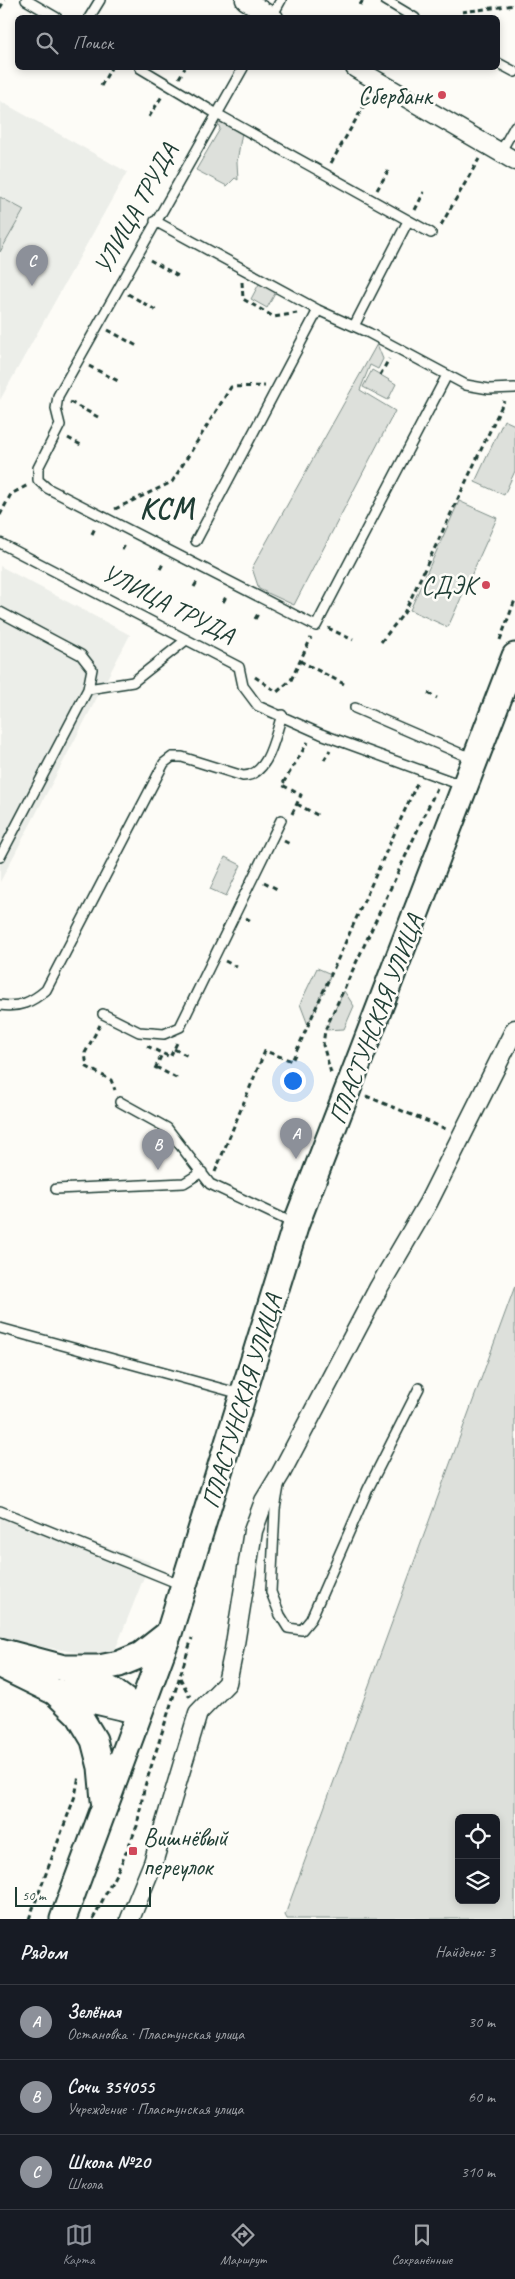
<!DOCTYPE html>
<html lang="ru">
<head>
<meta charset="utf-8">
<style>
  :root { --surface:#171b24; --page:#242831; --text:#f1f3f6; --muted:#9ea1a6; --line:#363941; --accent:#8c9099 }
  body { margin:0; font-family:Caveat,sans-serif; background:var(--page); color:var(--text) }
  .controls { position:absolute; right:15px; bottom:15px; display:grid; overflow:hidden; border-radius:8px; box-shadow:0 2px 8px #0003 }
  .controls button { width:45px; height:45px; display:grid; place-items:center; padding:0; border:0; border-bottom:1px solid var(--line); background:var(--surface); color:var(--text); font:25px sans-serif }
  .scale { position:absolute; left:15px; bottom:12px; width:136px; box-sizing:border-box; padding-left:5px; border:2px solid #1f3d34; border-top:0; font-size:14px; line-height:18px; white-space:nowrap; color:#1f3d34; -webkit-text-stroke:4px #fdfcf7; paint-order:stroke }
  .you { position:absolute; left:292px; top:1080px; width:18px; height:18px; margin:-12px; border:4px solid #fff; border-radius:50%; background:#1a73e8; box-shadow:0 0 0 8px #1a73e833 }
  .badge { display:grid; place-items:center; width:32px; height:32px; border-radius:50%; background:var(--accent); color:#fff; font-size:16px; font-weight:700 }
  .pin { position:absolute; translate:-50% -41px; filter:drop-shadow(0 1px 2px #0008) }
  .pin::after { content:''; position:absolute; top:26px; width:18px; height:15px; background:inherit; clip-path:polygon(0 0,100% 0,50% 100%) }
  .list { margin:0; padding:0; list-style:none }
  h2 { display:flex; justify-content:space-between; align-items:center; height:65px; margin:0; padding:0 20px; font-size:21px }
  h2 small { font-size:16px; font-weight:400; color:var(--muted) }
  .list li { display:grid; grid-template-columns:32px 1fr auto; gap:15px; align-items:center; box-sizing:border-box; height:75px; padding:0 20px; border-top:1px solid var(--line) }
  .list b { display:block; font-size:19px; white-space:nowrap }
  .list p { margin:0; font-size:16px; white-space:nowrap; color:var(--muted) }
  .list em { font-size:16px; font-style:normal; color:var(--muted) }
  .icon { flex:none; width:28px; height:28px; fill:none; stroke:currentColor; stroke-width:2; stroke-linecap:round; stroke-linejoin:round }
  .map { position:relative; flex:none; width:515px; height:1919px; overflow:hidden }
  .search { position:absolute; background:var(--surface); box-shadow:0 2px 8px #0003; left:15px; right:15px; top:15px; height:55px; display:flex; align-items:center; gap:12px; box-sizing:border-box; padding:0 18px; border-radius:8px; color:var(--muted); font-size:19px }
  .sheet { height:290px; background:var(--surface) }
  nav { display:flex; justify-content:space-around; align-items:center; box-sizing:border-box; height:70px; border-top:1px solid var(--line); background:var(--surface); font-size:14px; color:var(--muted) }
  nav a { display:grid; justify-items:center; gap:2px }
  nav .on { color:var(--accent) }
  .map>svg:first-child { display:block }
  .built { fill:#eceee9 }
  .green { fill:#dde0db; stroke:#7e8e88; fill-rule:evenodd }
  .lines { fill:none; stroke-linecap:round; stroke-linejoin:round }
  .service-casing { stroke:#1f3d34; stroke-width:12 }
  .minor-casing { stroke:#1f3d34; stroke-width:21 }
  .secondary-casing { stroke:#1f3d34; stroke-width:29 }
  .path { stroke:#1f3d34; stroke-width:3; stroke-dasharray:5 4; stroke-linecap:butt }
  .service { stroke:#fdfcf7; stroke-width:9 }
  .minor { stroke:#fdfcf7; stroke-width:18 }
  .secondary { stroke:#fdfcf7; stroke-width:25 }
  .poi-dot { fill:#d1495b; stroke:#fdfcf7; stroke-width:2 }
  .labels { text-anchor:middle; stroke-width:5; stroke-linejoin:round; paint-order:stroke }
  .poi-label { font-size:25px; fill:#1f3d34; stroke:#fdfcf7; text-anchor:end }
  .street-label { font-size:25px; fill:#1f3d34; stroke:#fdfcf7 }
  .district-label { font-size:30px; font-weight:bold; fill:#1f3d34; stroke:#fdfcf7 }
</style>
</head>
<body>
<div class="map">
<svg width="515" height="1919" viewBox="0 0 515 1919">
  <rect width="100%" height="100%" fill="#fdfcf7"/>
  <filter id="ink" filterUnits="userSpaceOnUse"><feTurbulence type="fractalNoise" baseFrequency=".02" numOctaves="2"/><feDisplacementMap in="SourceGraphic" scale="10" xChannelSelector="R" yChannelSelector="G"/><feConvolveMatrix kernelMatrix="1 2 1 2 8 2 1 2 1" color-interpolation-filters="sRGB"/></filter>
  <g filter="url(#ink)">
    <path class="built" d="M0 101 127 172 0 400Z
      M0 566 130 635 0 882Z
      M0 1510 150 1562 112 1658 0 1640Z"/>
    <path class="green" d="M218 118 242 132 237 162 238 180 235 178 227 186 196 170 220 129 217 121Z
      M0 197 24 210 0 252Z
      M260 282 277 290 267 308 251 299Z
      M377 344 383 359 378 369 370 365 360 390 395 411 294 605 259 589 252 568Z
      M372 370 396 384 388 400 363 387Z
      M504 420 515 425V471L504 495 475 482Z
      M459 501 497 518 448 627 410 610Z
      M225 857 241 865 226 896 210 889Z
      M317 968 331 974 308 1025 300 1004Z
      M344 991 354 1006 344 1029 325 1030Z
      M515 1286V1919H287L285 1915ZM459 1818H496V1900H459Z"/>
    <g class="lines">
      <defs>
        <path id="service" d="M26 0 57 18
          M385 0 415 18
          M89 18 100 0
          M271 18 281 0
          M498 63 515 72
          M140 68 217 114 431 233
          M243 68 58 396 56 409 60 425 38 468V480L47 488 316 626 447 375
          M500 153 515 126
          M155 221 318 310 369 333 466 385 489 389 515 388
          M354 326 408 221
          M196 541 318 310
          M0 543 239 667 243 686 258 706 321 734 464 786
          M0 612 81 655 92 669 88 689 0 857
          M88 689 133 682 186 640
          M355 708 473 759
          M0 1005C19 1008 32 1002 46 990L164 763 172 757H182L243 776C269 776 275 735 282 715
          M103 1014 139 1032 164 1034 180 1027 281 820
          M120 1102 167 1128 210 1184 295 1224
          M56 1189 184 1183 202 1172
          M0 1328 241 1394
          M279 1486 275 1509 271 1592 280 1615 288 1628 302 1630 311 1619 368 1489 419 1388
          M0 1511 182 1585"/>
        <path id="minor" d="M245 0 274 18
          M355 68 515 161
          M130 1919 153 1863 198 1713 227 1683 234 1650 253 1531 264 1501 281 1473 379 1287 428 1203 515 1029"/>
        <path id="secondary" d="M0 1651 64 1668H99L119 1664 141 1655 169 1633
          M0 1665 55 1692 79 1715 94 1740 101 1767 104 1800
          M71 1671 111 1690 139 1711
          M57 1692 130 1709
          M63 1919 169 1633 296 1224 515 656"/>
      </defs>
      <use href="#service" class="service-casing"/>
      <use href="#minor" class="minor-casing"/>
      <use href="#secondary" class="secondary-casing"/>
      <path class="path" d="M360 5 363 0
        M0 8 5 0
        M462 12 515 5
        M179 78 185 68
        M101 86 111 68
        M149 117 162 96
        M331 163 370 95
        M377 190 388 171
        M415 210 424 192
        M441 225 479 159
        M150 260 178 276
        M242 282 243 299 274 317 297 313
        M128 294 157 311
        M108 330 137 346
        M89 366 118 381
        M380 375 389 359
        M70 402 98 417
        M68 438 83 446
        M115 509 172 482 231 387 265 386
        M0 515 11 494 28 485
        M92 534 96 526
        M122 550 126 543
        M160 569 164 562
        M194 587 198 580
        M223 602 227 595
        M255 619 259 612
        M328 628 353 640
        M500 640 515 600
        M381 642 404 613 504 401
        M300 661 344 684
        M255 677 277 692 291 680 311 638
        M428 693 437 698
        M324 760 330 750
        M297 804 319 816
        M292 814 301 795 282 785 308 742
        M284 841 292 845
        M264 882 279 890
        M246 918 253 922
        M225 961 237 967
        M100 1025 85 1053 87 1067 111 1080 115 1090
        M147 1046 170 1057 177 1043
        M174 1049 188 1056
        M156 1067 176 1078V1079
        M155 1069 162 1054
        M331 1073 323 1045 325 1030 437 788
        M366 1096 446 1129
        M215 1172 265 1051 292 1061 418 781
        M180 1678 190 1697
        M29 1919 75 1796 79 1776
        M93 1919 122 1862 137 1826 144 1789 192 1638"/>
      <use href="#service" class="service"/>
      <use href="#minor" class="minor"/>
      <use href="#secondary" class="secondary"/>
    </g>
  </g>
  <g class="poi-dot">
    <circle cx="442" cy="95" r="5"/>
    <circle cx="486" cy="585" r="5"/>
    <rect x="128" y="1846" width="10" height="10" rx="2.5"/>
  </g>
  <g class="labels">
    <g class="poi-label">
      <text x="432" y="104">Сбербанк</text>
      <text x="476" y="594">СДЭК</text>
      <text x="143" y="1846" text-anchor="start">Вишнёвый<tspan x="143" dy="29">переулок</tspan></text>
    </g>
    <g class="street-label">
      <text transform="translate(135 208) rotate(-61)" y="9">УЛИЦА ТРУДА</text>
      <text transform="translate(169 603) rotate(27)" y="9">УЛИЦА ТРУДА</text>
      <text transform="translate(375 1019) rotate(-69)" y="9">ПЛАСТУНСКАЯ УЛИЦА</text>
      <text transform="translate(241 1401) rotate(-73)" y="9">ПЛАСТУНСКАЯ УЛИЦА</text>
    </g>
    <g class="district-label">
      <text x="167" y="518">КСМ</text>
    </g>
  </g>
</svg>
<div class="controls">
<button><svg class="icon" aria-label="locate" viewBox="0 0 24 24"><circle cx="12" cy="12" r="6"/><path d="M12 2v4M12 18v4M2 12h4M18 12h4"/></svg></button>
<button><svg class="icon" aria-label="layers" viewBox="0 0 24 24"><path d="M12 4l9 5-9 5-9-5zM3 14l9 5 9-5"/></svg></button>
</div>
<div class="scale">50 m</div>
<div class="you"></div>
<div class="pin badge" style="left:296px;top:1159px">A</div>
<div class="pin badge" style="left:158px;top:1170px">B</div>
<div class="pin badge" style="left:32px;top:286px">C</div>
<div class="search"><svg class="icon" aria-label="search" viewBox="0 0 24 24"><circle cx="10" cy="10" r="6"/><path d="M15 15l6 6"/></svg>Поиск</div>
</div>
<section class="sheet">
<h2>Рядом<small>Найдено: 3</small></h2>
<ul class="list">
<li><span class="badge">A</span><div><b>Зелёная</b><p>Остановка · Пластунская улица</p></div><em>30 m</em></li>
<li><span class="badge">B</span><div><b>Сочи 354055</b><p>Учреждение · Пластунская улица</p></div><em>60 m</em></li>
<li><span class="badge">C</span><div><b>Школа №20</b><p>Школа</p></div><em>310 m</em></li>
</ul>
</section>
<nav>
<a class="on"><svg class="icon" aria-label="map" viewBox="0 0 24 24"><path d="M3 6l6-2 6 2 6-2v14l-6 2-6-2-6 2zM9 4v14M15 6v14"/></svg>Карта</a>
<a><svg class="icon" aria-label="directions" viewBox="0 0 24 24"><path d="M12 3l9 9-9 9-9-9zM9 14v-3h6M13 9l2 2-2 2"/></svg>Маршрут</a>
<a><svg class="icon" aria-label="saved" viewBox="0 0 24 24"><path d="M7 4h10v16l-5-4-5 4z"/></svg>Сохранённые</a>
</nav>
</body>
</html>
